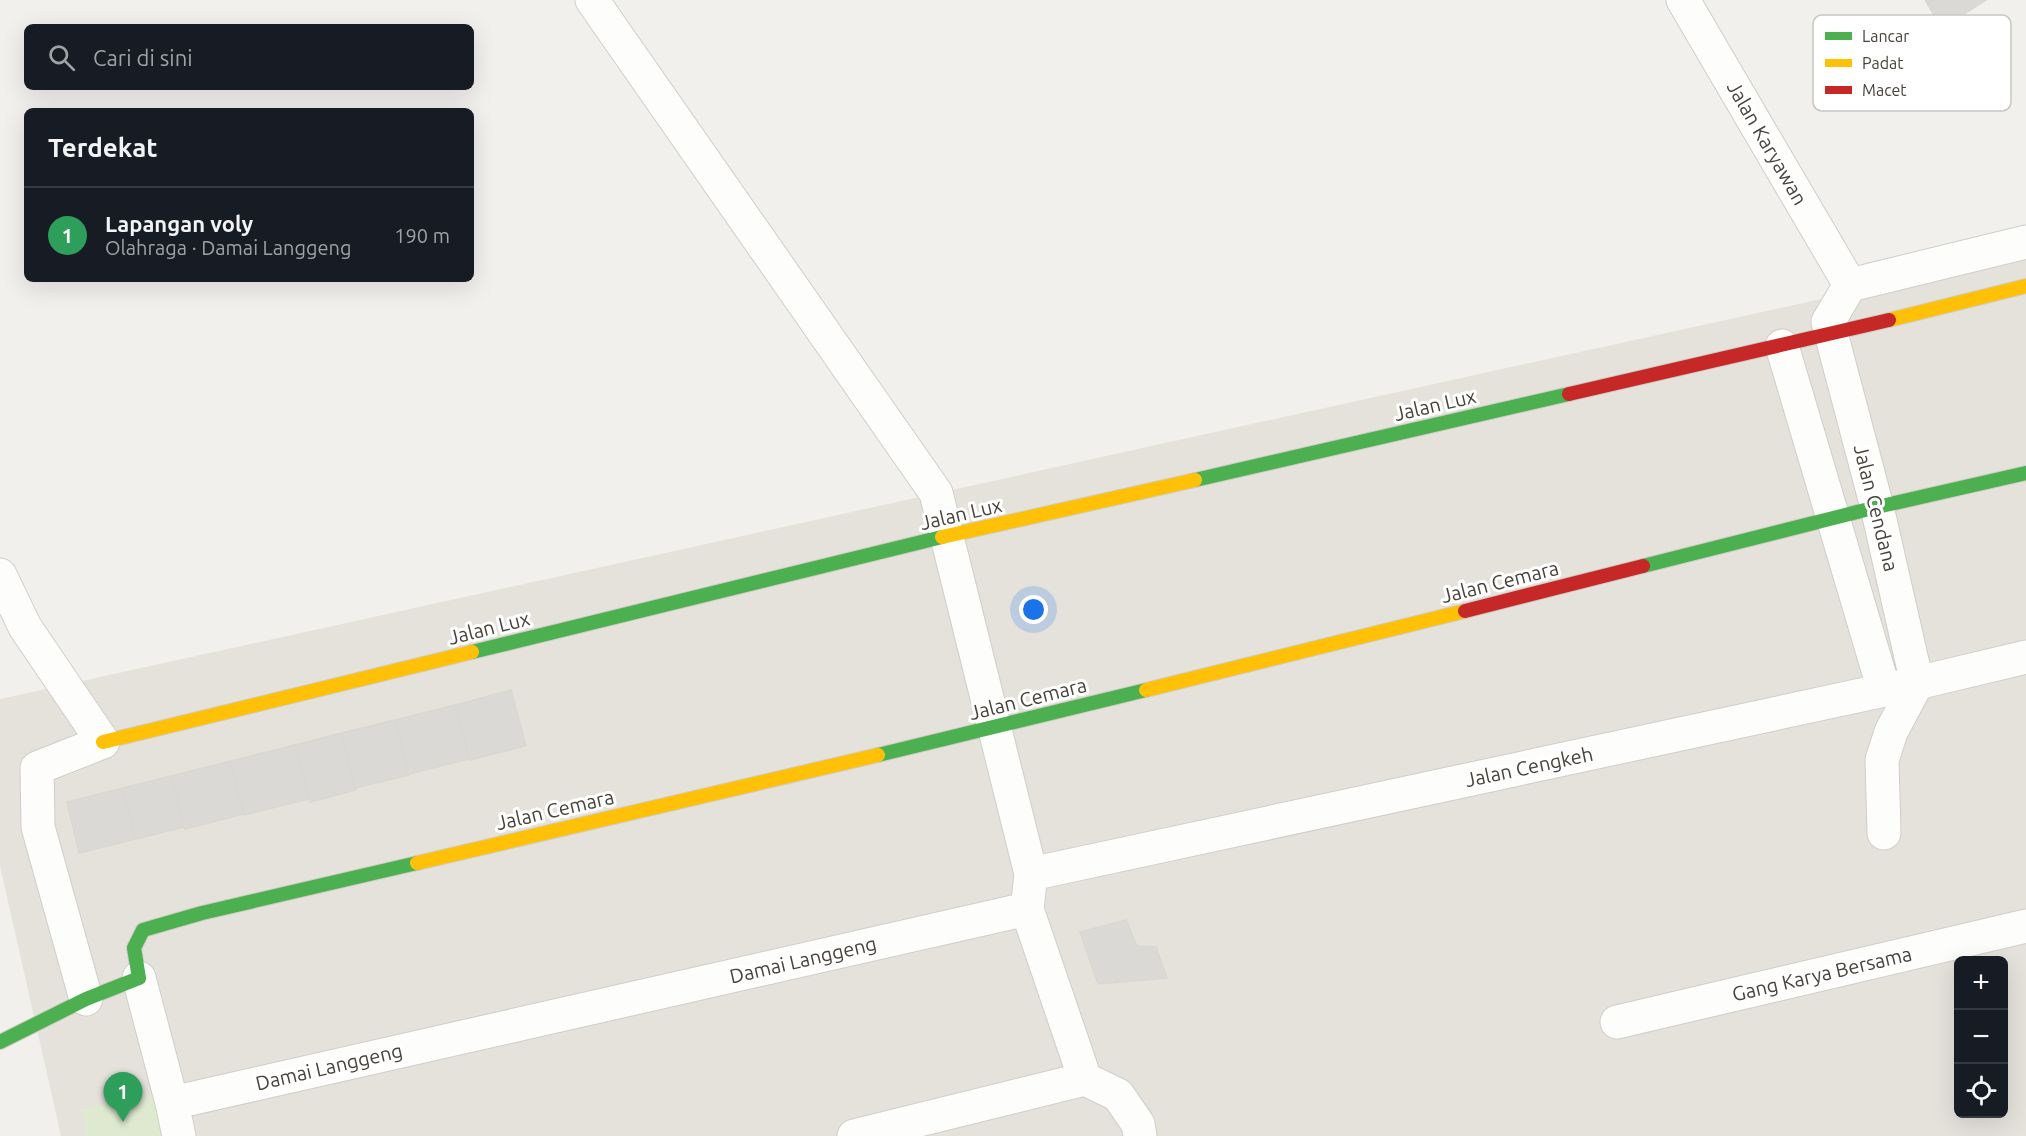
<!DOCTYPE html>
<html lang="id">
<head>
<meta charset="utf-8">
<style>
  :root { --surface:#171b24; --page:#242831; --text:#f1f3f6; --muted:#9ea1a6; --line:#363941; --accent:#b45309 }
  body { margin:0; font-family:Ubuntu,sans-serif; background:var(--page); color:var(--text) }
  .controls { position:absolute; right:18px; bottom:18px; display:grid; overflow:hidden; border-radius:9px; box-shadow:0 6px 24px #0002 }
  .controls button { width:54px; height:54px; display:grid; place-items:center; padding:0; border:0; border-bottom:2px solid var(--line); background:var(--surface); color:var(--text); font:30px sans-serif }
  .you { position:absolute; left:1034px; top:610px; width:21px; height:21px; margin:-15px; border:4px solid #fff; border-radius:50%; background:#1a73e8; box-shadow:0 0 0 9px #1a73e833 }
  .badge { display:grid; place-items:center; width:39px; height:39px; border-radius:50%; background:var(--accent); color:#fff; font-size:20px; font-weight:700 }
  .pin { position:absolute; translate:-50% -50px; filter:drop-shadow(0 2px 3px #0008) }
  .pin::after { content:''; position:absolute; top:32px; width:21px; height:18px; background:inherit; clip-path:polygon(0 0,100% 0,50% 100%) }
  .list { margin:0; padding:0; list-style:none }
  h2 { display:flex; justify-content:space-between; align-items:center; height:78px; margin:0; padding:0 24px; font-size:26px }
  h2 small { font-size:20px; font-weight:400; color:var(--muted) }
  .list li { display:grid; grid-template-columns:39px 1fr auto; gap:18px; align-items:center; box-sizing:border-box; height:96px; padding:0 24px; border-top:2px solid var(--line) }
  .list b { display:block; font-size:22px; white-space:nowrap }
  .list p { margin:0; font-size:20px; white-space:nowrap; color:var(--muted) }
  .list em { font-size:20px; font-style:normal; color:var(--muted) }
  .icon { flex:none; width:33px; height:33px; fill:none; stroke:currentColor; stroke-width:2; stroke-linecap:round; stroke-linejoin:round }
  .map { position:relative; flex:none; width:2026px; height:1136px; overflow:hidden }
  .search { position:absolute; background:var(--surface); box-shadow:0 6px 24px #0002; left:24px; top:24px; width:450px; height:66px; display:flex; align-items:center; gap:15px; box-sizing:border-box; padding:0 21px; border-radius:9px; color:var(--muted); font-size:22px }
  .panel { position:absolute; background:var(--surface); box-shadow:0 6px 24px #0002; left:24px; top:108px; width:450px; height:174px; border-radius:9px }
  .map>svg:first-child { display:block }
  .residential { fill:#e5e2dc; fill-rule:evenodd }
  .green { fill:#dee9d0 }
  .building { fill:#dbd9d6; stroke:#dad7d3; stroke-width:1.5 }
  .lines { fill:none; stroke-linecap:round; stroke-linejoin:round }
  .street-casing { stroke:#d0ceca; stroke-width:35 }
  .fast-casing { stroke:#d0cdc5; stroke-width:16 }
  .slow-casing { stroke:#d0cdc5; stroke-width:16 }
  .jam-casing { stroke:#d0cdc5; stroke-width:16 }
  .street { stroke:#fdfdfc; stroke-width:33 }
  .fast { stroke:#4caf50; stroke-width:14 }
  .slow { stroke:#ffc107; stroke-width:14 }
  .jam { stroke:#c62828; stroke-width:14 }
  .labels { text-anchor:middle; stroke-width:6; stroke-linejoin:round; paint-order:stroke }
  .street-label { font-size:20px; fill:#47423a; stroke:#fff }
  .key { fill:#fff; stroke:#c8c6c4; stroke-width:1.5 }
  .key-label { font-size:16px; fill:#47423a }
</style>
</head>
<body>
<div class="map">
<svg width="2026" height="1136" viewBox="0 0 2026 1136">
  <rect width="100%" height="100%" fill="#f2f0ed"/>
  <path class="residential" d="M2026 254V1136H61L0 866V699ZM1958 960H2004V1114H1958Z"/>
  <path class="green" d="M157 1094 165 1136H87L82 1109Z"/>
  <path class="building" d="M1925 0H1986L1942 28Z
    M511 690 526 746 470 760 455 705Z
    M455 705 469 759 409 774 395 720Z
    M395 720 409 775 355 788 341 733Z
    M341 733 356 790 310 802 295 745Z
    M295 745 309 799 244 815 230 761Z
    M230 761 244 814 185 829 171 776Z
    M171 776 184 827 136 839 123 788Z
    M123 788 136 839 79 853 67 802Z
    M1126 920 1137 946 1156 947 1167 978 1098 984 1080 932Z"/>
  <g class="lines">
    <defs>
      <path id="street" d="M592 0 936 493 1031 874 1027 909
        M1683 0 1850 285 1828 322 1877 507 1917 683
        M1850 285 2026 242
        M1782 346 1884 690
        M0 575 25 627 103 742 37 768 38 827 86 999
        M1884 833 1882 760 1891 732 1917 683
        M1031 874 1917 683 2026 657
        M139 978 172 1103 179 1136
        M1617 1022 2026 926
        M1085 1079 1118 1095 1138 1124 1140 1136
        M172 1103 1027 909 1085 1079 854 1136"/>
      <path id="fast" d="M1195 480 1569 394
        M1643 566 1877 507 2026 473
        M472 652 942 537
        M878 755 1146 690
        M0 1042 86 999 139 978 134 948 143 930 202 913 417 863"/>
      <path id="slow" d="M1889 320 2026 286
        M942 537 1195 480
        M1146 690 1465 611
        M103 742 472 652
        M417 863 878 755"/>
      <path id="jam" d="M1569 394 1889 320
        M1465 611 1643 566"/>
    </defs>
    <use href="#street" class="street-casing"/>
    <use href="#fast" class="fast-casing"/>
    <use href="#slow" class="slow-casing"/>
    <use href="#jam" class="jam-casing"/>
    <use href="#street" class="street"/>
    <use href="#fast" class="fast"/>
    <use href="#slow" class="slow"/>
    <use href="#jam" class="jam"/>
  </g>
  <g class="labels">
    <g class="street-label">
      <text transform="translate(1767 143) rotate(60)" y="7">Jalan Karyawan</text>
      <text transform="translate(1435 405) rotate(-13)" y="7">Jalan Lux</text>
      <text transform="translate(1876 508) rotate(76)" y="7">Jalan Cendana</text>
      <text transform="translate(961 514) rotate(-13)" y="7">Jalan Lux</text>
      <text transform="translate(1500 582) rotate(-14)" y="7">Jalan Cemara</text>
      <text transform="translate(489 628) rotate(-14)" y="7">Jalan Lux</text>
      <text transform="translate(1028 699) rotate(-14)" y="7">Jalan Cemara</text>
      <text transform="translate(1529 767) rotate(-12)" y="7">Jalan Cengkeh</text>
      <text transform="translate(555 810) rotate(-13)" y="7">Jalan Cemara</text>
      <text transform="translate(803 960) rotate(-13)" y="7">Damai Langgeng</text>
      <text transform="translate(1822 974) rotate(-13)" y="7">Gang Karya Bersama</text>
      <text transform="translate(329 1067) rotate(-13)" y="7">Damai Langgeng</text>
    </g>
  </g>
  <rect x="1813" y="15" width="198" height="96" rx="9" class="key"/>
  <rect x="1825" y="32" width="27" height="8" fill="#4caf50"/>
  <rect x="1825" y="59" width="27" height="8" fill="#ffc107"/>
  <rect x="1825" y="86" width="27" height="8" fill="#c62828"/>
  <g class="key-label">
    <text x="1862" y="42">Lancar</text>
    <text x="1862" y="69">Padat</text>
    <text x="1862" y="96">Macet</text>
  </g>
</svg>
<div class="controls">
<button>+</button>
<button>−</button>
<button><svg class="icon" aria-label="locate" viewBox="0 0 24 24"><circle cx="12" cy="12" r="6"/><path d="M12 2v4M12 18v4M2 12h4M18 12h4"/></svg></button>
</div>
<div class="you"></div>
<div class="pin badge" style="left:123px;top:1122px;background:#2e9e5b">1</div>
<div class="search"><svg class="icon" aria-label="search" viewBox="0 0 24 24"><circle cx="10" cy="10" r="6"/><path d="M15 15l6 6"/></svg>Cari di sini</div>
<section class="panel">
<h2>Terdekat<small></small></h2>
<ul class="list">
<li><span class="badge" style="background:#2e9e5b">1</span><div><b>Lapangan voly</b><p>Olahraga · Damai Langgeng</p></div><em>190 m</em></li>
</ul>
</section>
</div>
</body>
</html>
